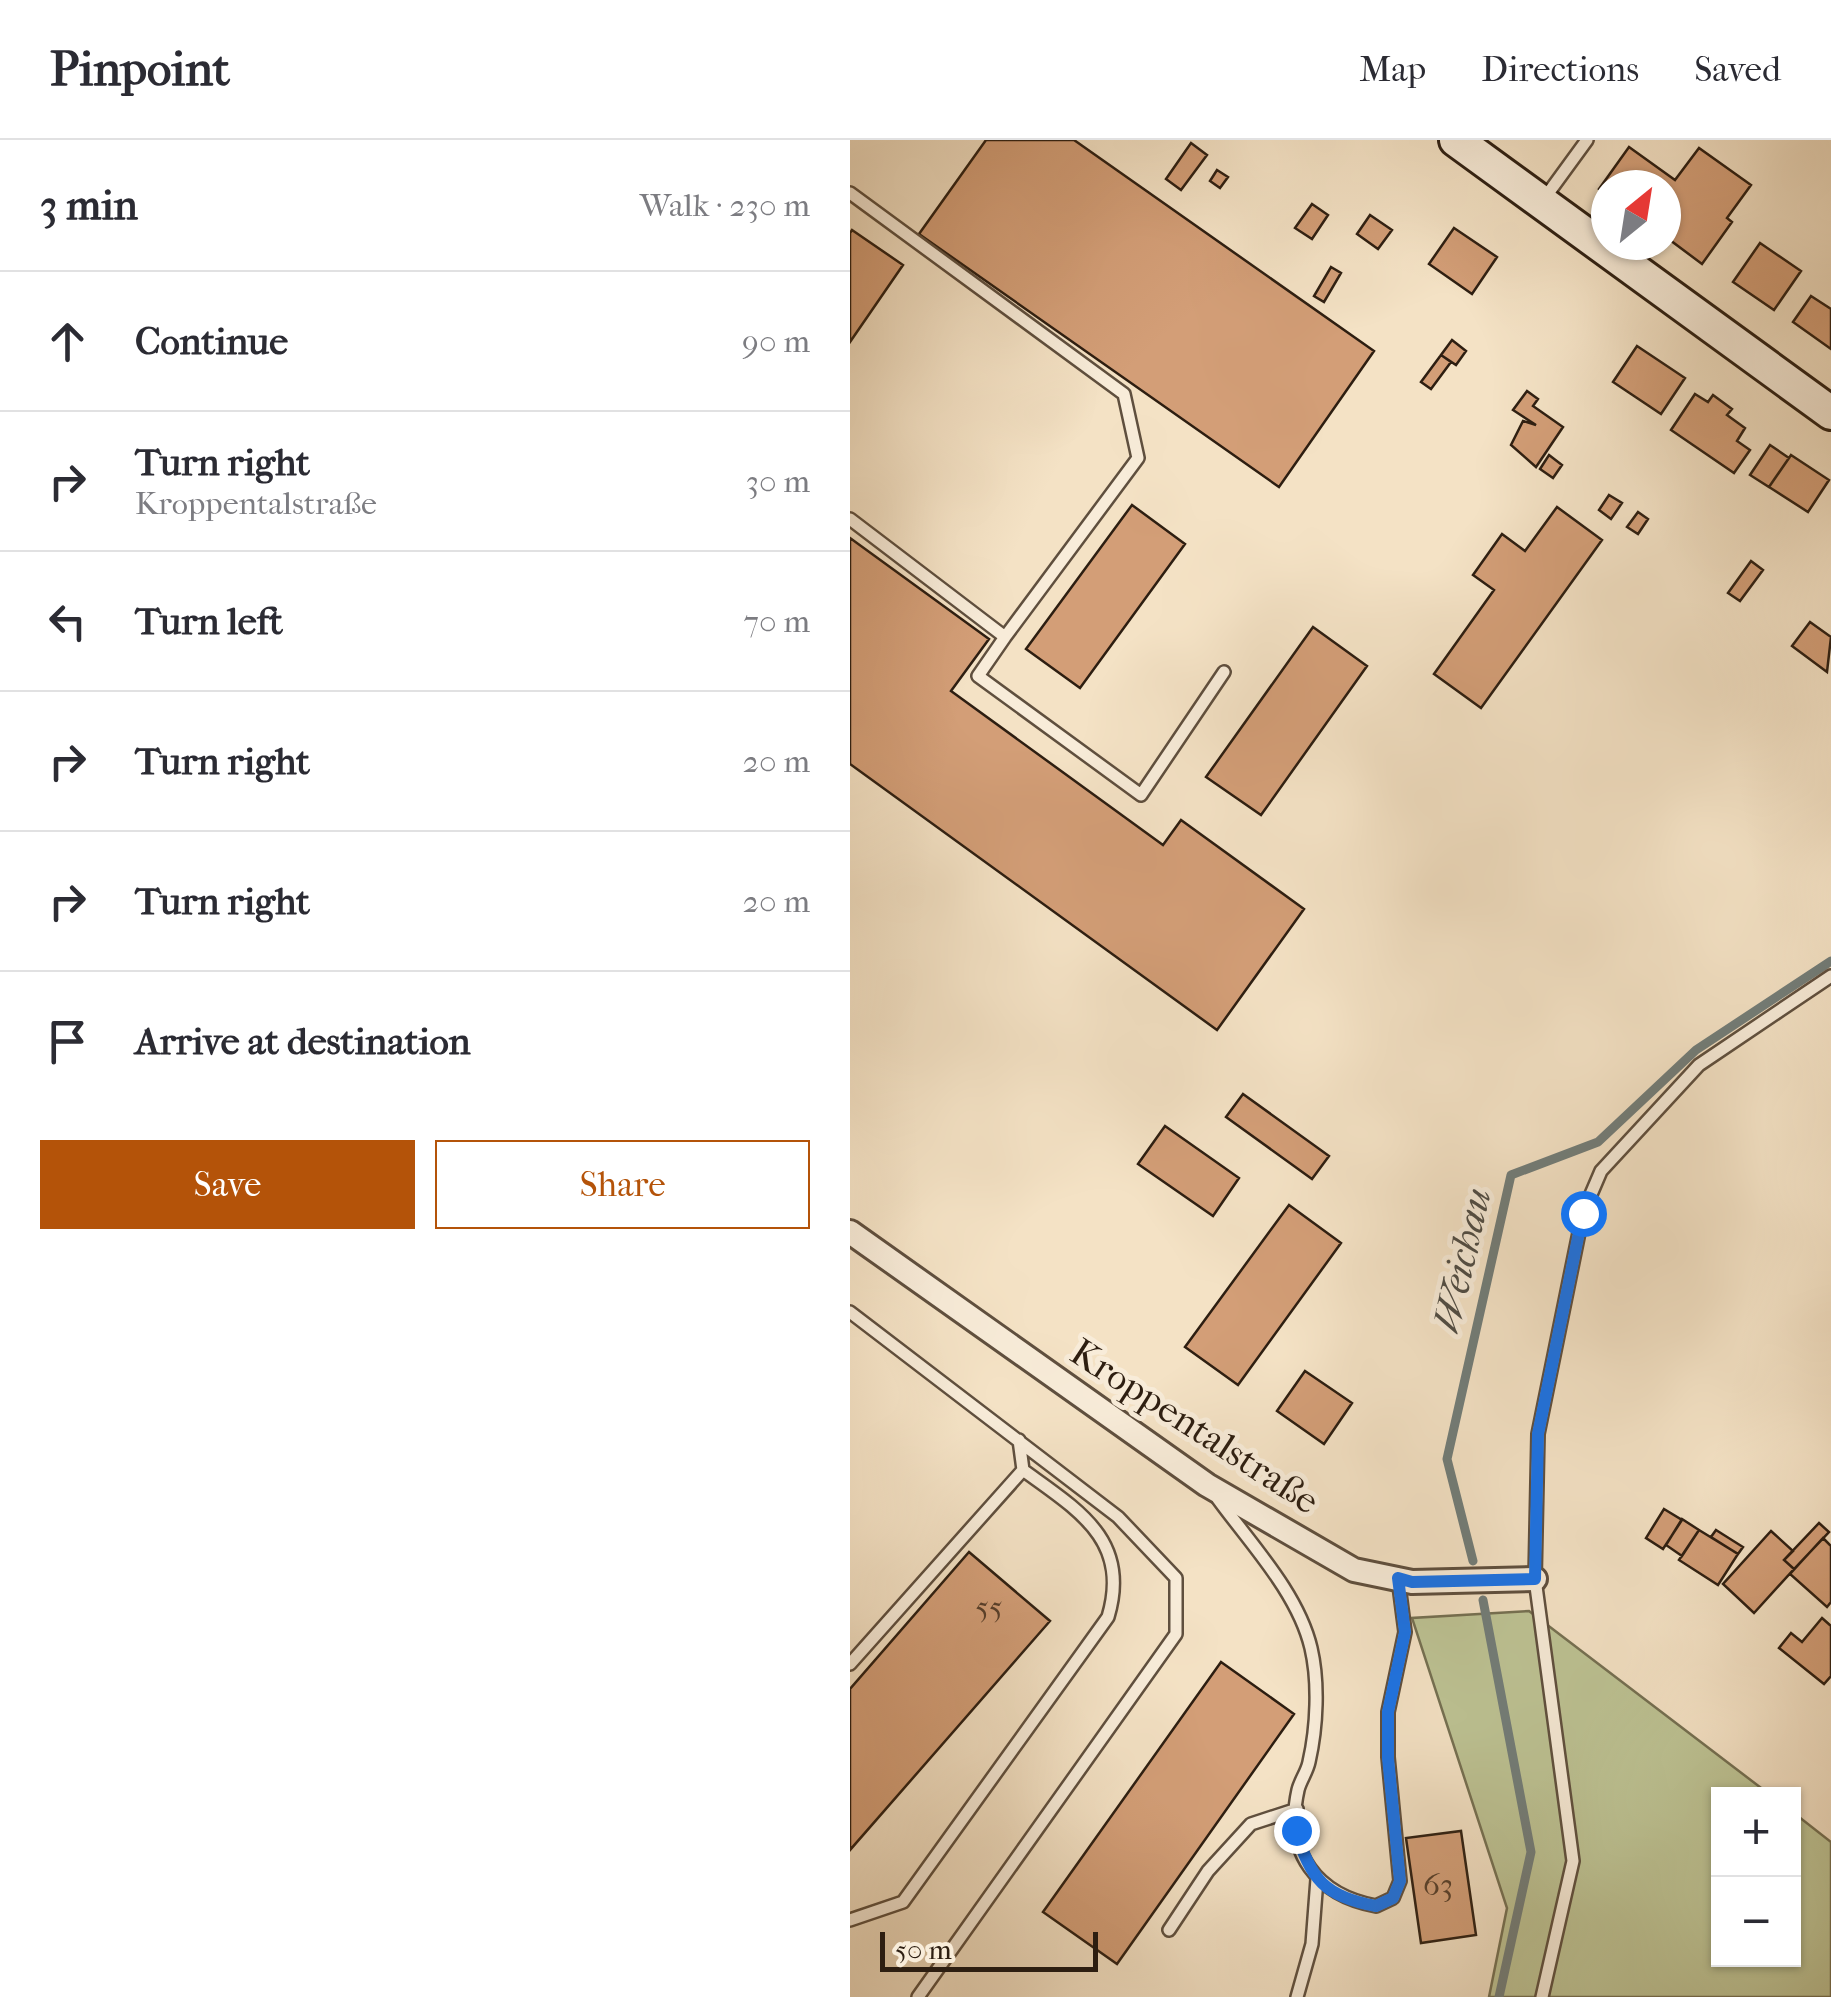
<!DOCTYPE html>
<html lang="en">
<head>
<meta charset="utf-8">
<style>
  :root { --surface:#fff; --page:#f2f2f3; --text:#2b2b33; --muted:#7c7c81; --line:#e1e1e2; --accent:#b45309 }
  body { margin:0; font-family:"IM FELL French Canon",serif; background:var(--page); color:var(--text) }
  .controls { position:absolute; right:30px; bottom:30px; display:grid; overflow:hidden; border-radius:0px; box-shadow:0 2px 8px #0004 }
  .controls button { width:90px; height:90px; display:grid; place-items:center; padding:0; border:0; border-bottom:2px solid var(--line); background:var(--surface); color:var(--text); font:50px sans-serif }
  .compass { position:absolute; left:741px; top:30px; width:90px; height:90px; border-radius:50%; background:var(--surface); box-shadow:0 2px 8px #0004; rotate:30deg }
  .scale { position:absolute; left:30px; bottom:25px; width:218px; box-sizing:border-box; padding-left:10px; border:5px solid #2d1e11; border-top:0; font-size:28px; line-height:35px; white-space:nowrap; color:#2d1e11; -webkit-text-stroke:8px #f8ecd9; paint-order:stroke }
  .stop { position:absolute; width:30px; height:30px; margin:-22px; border:8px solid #1a73e8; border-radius:50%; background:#fff }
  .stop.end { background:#1a73e8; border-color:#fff; box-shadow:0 2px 10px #0008 }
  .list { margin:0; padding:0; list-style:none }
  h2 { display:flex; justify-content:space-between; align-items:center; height:130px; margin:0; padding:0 40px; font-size:42px }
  h2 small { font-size:32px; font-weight:400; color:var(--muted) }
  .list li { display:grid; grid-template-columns:65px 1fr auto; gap:30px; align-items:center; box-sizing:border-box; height:140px; padding:0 40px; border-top:2px solid var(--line) }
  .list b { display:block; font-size:38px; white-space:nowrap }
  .list p { margin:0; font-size:32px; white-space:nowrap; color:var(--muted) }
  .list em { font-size:32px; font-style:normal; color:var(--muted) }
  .actions { display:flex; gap:20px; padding:30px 40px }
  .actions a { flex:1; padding:22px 0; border:2px solid var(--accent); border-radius:0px; text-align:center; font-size:35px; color:var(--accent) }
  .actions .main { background:var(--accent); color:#fff }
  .icon { flex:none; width:55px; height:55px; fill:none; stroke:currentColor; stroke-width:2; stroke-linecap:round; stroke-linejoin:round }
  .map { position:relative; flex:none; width:981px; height:1857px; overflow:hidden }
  header { display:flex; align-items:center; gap:60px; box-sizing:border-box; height:140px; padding:0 50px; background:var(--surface); border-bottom:2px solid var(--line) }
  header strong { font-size:48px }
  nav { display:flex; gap:55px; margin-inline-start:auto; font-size:35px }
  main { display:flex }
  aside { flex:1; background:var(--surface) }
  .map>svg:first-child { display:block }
  .green { fill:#bdc394; stroke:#757052; stroke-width:2.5 }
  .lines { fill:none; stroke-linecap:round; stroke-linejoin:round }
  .stream { stroke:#727d79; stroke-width:9 }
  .building { fill:#d39e77; stroke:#2d1e11; stroke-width:2.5 }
  .service-casing { stroke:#5f4f3e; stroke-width:16 }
  .minor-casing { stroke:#5f4f3e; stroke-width:28 }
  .secondary-casing { stroke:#2d1e11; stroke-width:38 }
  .service { stroke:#f8ecd9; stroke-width:11 }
  .minor { stroke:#f8ecd9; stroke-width:22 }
  .secondary { stroke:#f8ecd9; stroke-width:32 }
  .route { stroke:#1a73e8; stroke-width:12 }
  .labels { text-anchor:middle; stroke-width:10; stroke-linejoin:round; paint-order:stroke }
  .number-label { font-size:32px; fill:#563e2a }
  .street-label { font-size:38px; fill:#2d1e11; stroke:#f8ecd9 }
  .water-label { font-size:40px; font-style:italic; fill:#504d45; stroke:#f8ecd9 }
</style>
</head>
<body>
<header>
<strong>Pinpoint</strong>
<nav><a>Map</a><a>Directions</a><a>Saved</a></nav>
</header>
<main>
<aside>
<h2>3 min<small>Walk · 230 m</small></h2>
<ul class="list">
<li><svg class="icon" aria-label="ahead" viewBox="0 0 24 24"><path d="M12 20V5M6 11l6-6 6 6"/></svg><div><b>Continue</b></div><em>90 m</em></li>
<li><svg class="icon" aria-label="right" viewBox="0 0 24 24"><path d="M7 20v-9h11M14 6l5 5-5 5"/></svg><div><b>Turn right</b><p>Kroppentalstraße</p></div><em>30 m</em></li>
<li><svg class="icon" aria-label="left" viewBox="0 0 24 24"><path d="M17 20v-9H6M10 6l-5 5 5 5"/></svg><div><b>Turn left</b></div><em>70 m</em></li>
<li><svg class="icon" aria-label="right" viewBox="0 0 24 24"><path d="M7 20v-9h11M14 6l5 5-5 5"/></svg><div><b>Turn right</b></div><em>20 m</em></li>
<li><svg class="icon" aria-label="right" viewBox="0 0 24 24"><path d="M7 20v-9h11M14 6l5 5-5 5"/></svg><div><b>Turn right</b></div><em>20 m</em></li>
<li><svg class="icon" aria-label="arrive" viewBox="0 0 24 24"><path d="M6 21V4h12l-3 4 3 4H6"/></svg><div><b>Arrive at destination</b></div></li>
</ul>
<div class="actions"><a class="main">Save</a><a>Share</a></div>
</aside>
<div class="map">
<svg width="981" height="1857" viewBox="0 0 981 1857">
  <rect width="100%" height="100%" fill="#f4e2c5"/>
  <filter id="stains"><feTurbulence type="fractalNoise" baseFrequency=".002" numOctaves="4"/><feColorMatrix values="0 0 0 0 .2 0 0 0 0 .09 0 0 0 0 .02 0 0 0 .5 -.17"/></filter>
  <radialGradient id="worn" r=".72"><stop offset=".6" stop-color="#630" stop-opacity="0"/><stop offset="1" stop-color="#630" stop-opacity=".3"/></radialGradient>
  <path class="green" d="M679 1471 919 1654H868V1820H944V1673L981 1702V1857H639L657 1768 562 1478Z"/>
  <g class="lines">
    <path class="stream" d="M623 1421 597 1319 661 1035 748 1002 846 910 981 821
      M633 1460 681 1712 649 1857"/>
  </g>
  <path class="building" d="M136 0H224L524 211 429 347 69 94Z
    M341 3 357 15 331 50 316 39Z
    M779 7 825 40 849 8 901 45 877 78 882 82 852 124 816 97V45H756V54L749 49Z
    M367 30 378 37 370 48 360 41Z
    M462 64 478 75 462 99 445 88Z
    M520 75 542 90 528 109 507 94Z
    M604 88 647 117 622 154 579 124Z
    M2 90 53 125 0 202V93Z
    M910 103 951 131 924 170 883 142Z
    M481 127 491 133 474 162 464 156Z
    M961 156 981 169V209L943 182Z
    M602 200 616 211 606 225 591 215Z
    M787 206 835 238 811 274 763 242Z
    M591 215 601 222 581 249 571 242Z
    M677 251 688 259 683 266 713 287 686 327 661 305 673 281 686 285 663 270Z
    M845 254 858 262 863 255 882 269 877 275 895 288 887 301 900 310 884 333 821 290Z
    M920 305 939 318 919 347 900 335Z
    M699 315 712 325 703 338 690 329Z
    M941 315 979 340 958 372 919 347Z
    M759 355 772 363 761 379 749 370Z
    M282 365 335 404 230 548 176 509Z
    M707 367 752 400 631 568 584 534 644 450 623 435 652 394 675 411Z
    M788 372 798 379 788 394 777 387Z
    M0 398 139 499 101 551 313 705 331 680 454 769 367 890 0 624Z
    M901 421 913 430 890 461 878 453Z
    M960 482 981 497 977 532 942 506Z
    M463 487 517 526 411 675 356 637Z
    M393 954 479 1016 462 1039 376 977Z
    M315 986 389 1038 363 1076 288 1024Z
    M439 1065 491 1103 388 1245 335 1207Z
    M455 1231 502 1263 474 1304 427 1271Z
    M814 1369 832 1380 813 1409 796 1398Z
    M832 1379 849 1390 832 1416 816 1405Z
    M969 1383 979 1392 944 1429 934 1420Z
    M849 1390 888 1414 868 1445 829 1420Z
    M866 1390 893 1407 888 1414 861 1397Z
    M921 1391 943 1411 934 1420 944 1429 904 1473 873 1444Z
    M973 1398 981 1406V1462L977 1467 940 1434Z
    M119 1412 200 1481 0 1710V1549Z
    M972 1478 981 1486V1536L974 1544 929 1508 941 1493 952 1502Z
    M371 1522 444 1574 267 1824 193 1772Z
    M611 1691 626 1795 571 1803 556 1698Z"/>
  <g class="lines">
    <defs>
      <path id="service" d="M0 53 274 254 288 318 155 497
        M694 59 737 0
        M0 379 155 497 128 536 291 655 374 532
        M0 1172 268 1377 326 1438V1494L68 1857
        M368 1359C400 1403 448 1453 461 1508 469 1542 467 1587 459 1622 457 1632 450 1641 448 1650 434 1713 467 1755 526 1766L543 1758 550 1741 538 1617V1572L555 1492 548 1438
        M0 1524 173 1330
        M0 1780 53 1762 258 1477C281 1400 228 1370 173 1330L169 1300
        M319 1790 358 1731 401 1684 447 1669
        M447 1857 462 1804 467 1739
        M692 1857 723 1721 685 1439 688 1294 733 1073 751 1031 849 925 981 836"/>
      <path id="minor" d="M0 1092 357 1345 504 1430 562 1442 685 1439"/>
      <path id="secondary" d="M606 0 981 273"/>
    </defs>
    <use href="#service" class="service-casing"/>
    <use href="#minor" class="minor-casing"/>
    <use href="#secondary" class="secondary-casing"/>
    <use href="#service" class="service"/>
    <use href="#minor" class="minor"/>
    <use href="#secondary" class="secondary"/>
  </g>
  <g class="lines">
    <path class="route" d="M446 1690C460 1739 475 1757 526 1766L543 1758 550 1741 538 1618V1572L555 1492 548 1438 562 1442 685 1439 688 1294 733 1073"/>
  </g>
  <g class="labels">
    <g class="number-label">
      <text x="139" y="1477">55</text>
      <text x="588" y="1755">63</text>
    </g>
    <g class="street-label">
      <text transform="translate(345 1286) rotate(33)" y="13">Kroppentalstraße</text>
    </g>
    <g class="water-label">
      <text transform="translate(611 1120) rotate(-77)" y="14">Weichau</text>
    </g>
  </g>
  <rect width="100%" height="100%" filter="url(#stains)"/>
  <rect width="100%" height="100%" fill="url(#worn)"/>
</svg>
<div class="controls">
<button>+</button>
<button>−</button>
</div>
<svg class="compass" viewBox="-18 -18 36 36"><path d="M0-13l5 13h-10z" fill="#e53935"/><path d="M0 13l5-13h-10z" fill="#7c7c81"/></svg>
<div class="scale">50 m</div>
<div class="stop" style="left:733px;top:1073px"></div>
<div class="stop end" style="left:446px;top:1690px"></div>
</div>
</main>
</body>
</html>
